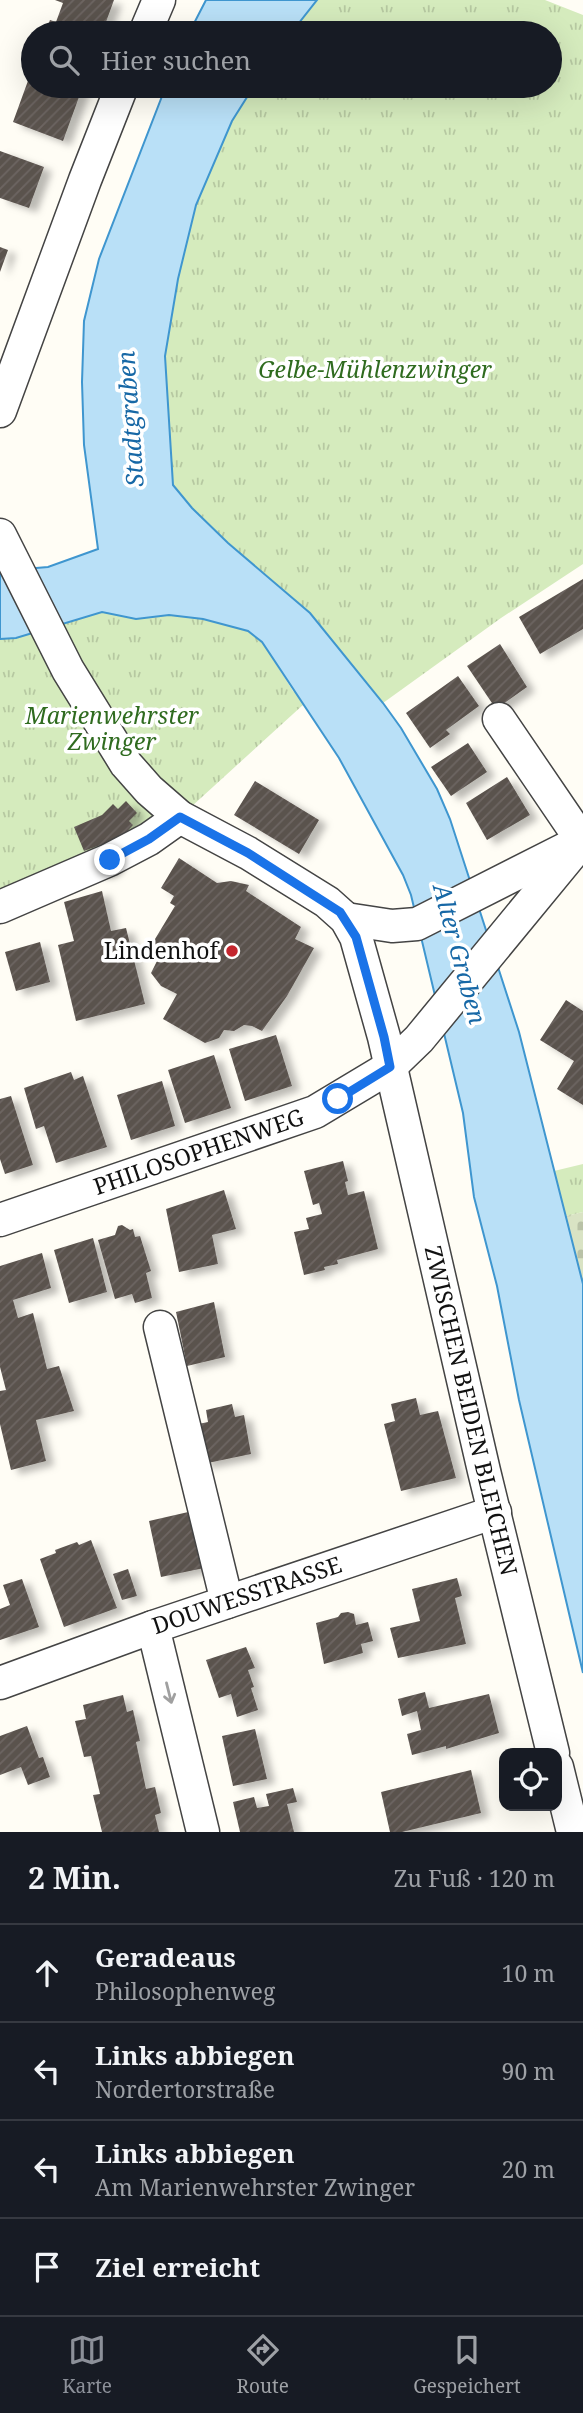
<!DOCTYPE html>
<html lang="de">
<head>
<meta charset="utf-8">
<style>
  :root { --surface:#171b24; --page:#242831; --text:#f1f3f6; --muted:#9ea1a6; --line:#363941; --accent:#8c9099 }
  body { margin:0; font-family:"Noto Serif",serif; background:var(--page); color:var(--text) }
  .controls { position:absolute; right:21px; bottom:21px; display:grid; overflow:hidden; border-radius:14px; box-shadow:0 7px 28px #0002 }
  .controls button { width:63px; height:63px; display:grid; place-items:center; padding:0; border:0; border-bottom:2px solid var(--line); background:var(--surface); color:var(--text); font:35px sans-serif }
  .stop { position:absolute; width:21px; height:21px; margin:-16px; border:5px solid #1a73e8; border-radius:50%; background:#fff }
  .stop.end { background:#1a73e8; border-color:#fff; box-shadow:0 2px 7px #0008 }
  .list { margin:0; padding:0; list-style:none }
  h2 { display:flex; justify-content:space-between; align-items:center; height:91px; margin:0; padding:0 28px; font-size:30px }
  h2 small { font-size:23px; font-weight:400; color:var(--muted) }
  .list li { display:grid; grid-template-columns:46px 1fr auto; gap:21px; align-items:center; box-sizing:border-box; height:98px; padding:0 28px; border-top:2px solid var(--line) }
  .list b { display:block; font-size:26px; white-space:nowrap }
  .list p { margin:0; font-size:23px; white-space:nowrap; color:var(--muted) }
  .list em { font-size:23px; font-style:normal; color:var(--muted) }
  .icon { flex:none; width:38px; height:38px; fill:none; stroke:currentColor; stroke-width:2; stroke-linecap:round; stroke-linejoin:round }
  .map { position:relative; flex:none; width:583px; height:1832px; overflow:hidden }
  .search { position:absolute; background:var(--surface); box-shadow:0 7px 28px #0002; left:21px; right:21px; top:21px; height:77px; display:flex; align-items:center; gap:18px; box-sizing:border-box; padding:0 24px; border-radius:38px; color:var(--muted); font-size:26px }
  .sheet { height:483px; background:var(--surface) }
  nav { display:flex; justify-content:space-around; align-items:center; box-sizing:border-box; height:98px; border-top:2px solid var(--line); background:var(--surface); font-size:19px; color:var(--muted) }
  nav a { display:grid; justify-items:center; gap:4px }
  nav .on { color:var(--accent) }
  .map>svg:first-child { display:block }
  .cemetery { fill:url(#cemetery-stones) }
  .park { fill:url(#park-tufts) }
  .water { fill:#b9e0f7; stroke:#3f96cf; stroke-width:2 }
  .building { fill:url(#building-hatch); filter:url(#shadow) }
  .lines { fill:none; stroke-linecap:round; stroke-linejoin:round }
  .minor-casing { stroke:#444; stroke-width:35 }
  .minor { stroke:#fff; stroke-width:32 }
  .oneway { stroke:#a0a0a0 }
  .route { stroke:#1a73e8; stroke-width:9 }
  .poi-dot { fill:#c4262e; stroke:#fff; stroke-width:2.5 }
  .labels { text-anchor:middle; stroke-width:7; stroke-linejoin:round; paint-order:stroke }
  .park-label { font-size:23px; font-style:italic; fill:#2f6b1f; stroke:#fff }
  .poi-label { font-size:23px; fill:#111; stroke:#fff; text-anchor:end }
  .street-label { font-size:23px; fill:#111; stroke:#fff }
  .water-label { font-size:24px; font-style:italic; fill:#1768a6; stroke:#fff }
</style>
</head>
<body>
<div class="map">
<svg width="583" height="1832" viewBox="0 0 583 1832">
  <defs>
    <pattern id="cemetery-stones" width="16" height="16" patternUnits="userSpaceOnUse" patternTransform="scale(1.75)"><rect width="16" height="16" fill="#d9e3c4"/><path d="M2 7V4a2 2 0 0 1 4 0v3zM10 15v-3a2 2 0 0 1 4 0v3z" fill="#b9c2a7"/></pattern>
    <pattern id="park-tufts" width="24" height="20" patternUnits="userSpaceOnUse" patternTransform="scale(1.75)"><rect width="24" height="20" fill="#d5ebbd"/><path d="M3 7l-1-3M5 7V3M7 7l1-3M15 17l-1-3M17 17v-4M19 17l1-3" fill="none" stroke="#b6c8a1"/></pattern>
    <pattern id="building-hatch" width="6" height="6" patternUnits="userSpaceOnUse" patternTransform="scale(1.75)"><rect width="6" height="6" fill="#5a524d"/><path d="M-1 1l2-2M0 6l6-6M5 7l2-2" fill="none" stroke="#6d6662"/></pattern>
    <filter id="shadow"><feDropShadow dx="8" dy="4.5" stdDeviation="3.5" flood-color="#0004"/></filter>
  </defs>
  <rect width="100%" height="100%" fill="#fffdf5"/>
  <path class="cemetery" d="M583 1212V1284L566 1216Z"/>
  <path class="park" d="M317 0H545L583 15V564L501 618 383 703 310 613 228 543 192 508 173 485 165 356 178 279 196 205 232 121 254 86H550V33H291Z
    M102 612 136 619 169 615 204 619 248 631 262 642 293 691 298 694 304 704 180 817 0 907V639L16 638Z
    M583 1164V1212L566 1216 554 1171Z"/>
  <path class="water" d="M206 0H317L291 33H189Z
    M166 86H254L232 121 196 205 178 279 165 356 173 485 192 508 228 543 310 613 383 703 401 728 437 789 450 819 519 1032 583 1284V1673L519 1400 497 1286 474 1197 463 1113 411 895 403 875 339 758 262 642 248 631 203 619 169 615 136 619 102 612 16 638 0 639V571L48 567 98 549 84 445 82 382 84 321 99 259Z"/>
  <path class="building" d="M55 0H114L102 33H45L50 20 56 22 63 3Z
    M33 67V86H83L63 141 13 122Z
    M0 151 44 167 29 208 0 198Z
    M0 247 8 250 0 272Z
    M583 579V629L540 654 519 617Z
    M500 644 527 687 496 709 467 666Z
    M458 676 479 706 446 730 450 734 430 748 406 713Z
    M468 743 487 772 451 796 431 767Z
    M507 777 530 815 487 840 466 803Z
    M255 781 319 820 299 854 234 815Z
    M126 801 137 813 129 821 133 825 122 837 84 851 74 827 102 815 113 804 118 809Z
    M179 858 217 883 231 881 249 885 246 891 301 927 295 939 314 948 287 996 262 1031 252 1026 244 1025 234 1031 224 1030 219 1038 205 1043 163 1019 177 994 161 986 151 973 158 959 150 955 156 945 152 944 175 906 170 903 174 896 161 888Z
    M102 891 111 931 126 928 145 1004 76 1021 58 945 74 941 64 902Z
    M40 942 50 982 16 991 5 952Z
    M566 1000 583 1011V1105L557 1089 574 1061 540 1040Z
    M276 1035 292 1086 245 1101 229 1049Z
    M214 1055 231 1108 185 1123 168 1070Z
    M71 1072 74 1080 83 1076 107 1147 56 1163 44 1126 36 1129 24 1088Z
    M162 1081 175 1126 131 1140 117 1095Z
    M11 1096 33 1165 5 1174 0 1159V1099Z
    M343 1161 348 1181 345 1182 348 1195 364 1191 378 1249 337 1260 338 1264 324 1267 325 1270 304 1275 294 1232 309 1229 306 1218 322 1214 319 1203 313 1205 304 1171Z
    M224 1190 236 1229 212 1235 218 1264 179 1272 166 1209Z
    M122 1225 130 1230 133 1229 135 1237 140 1236 151 1271 146 1273 152 1298 135 1303 132 1294 115 1299 98 1240 115 1235 118 1226Z
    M93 1238 107 1292 69 1303 54 1250Z
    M42 1253 51 1288 13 1300 18 1318 33 1313 47 1369 59 1366 74 1411 36 1420 46 1461 11 1470 0 1424V1391L6 1390 0 1367V1266Z
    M214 1302 225 1357 187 1366 176 1312Z
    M416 1398 420 1415 438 1411 456 1478 401 1491 384 1424 395 1421 391 1404Z
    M232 1404 235 1417 244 1415 251 1454 203 1464 194 1425 208 1422 206 1410Z
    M197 1510 209 1567 161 1577 149 1521Z
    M91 1540 117 1608 64 1627 40 1559 56 1553 55 1550 77 1542 79 1545Z
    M128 1569 137 1596 122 1600 113 1574Z
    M457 1578 462 1596 455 1598 466 1644 398 1658 390 1628 420 1621 412 1589Z
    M22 1579 39 1627 0 1640V1609L10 1605 3 1585Z
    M348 1612 354 1614 356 1625 368 1622 373 1641 361 1644 363 1653 324 1664 316 1623 338 1617 341 1613Z
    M246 1647 255 1668 248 1670 254 1687 251 1688 258 1710 237 1717 231 1694 219 1698 206 1660Z
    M425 1692 429 1708 489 1694 499 1733 446 1749V1746L412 1755 407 1734 421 1730 417 1711 402 1716 398 1699Z
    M123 1695 127 1712 133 1710 140 1741 136 1742 146 1789 155 1787 161 1813 155 1815 159 1832H102L93 1795 100 1794 91 1756 84 1757 75 1721 86 1719 83 1705Z
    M27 1726 39 1758 43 1757 50 1777 28 1785 21 1767 0 1775V1736Z
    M255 1729 267 1779 233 1786 222 1736Z
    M471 1770 481 1813 402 1832H390L381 1792Z
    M293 1788 297 1802 287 1804 294 1832H240L233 1802 254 1797 257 1808 269 1806 266 1794Z"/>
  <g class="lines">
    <defs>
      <g id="minor">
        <path d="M145 33 159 0"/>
        <path d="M0 411 85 180 122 86"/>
        <path id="s1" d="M0 535 68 670 126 764 149 790 180 817 248 853 327 902 346 919 356 937 384 1037 484 1471 553 1753"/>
        <path d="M499 719 582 841"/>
        <path d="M0 907 109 860 149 839 180 817"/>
        <path d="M346 919 392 926 417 924 573 845"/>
        <path id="s2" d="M0 1220 315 1112 390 1067 419 1039 582 841"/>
        <path d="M160 1327 227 1602"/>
        <path d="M153 1627 203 1832"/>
        <path id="s3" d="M0 1683 153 1627 495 1512"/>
        <path d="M557 1767 573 1832"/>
      </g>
    </defs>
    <use href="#minor" class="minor-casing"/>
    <use href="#minor" class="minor"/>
  </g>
  <defs><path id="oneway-shaft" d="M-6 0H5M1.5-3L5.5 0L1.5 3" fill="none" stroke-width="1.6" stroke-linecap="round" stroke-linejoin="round" transform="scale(1.75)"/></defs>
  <use class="oneway" href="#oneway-shaft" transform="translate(169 1693) rotate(76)"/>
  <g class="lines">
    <path class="route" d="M110 860 149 839 180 817 248 853 340 912 356 937 384 1037 390 1067 338 1099"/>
  </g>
  <circle class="poi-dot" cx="232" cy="951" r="7"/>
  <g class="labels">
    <g class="park-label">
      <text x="375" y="378">Gelbe-Mühlenzwinger</text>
      <text x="112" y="724">Marienwehrster<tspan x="112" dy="26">Zwinger</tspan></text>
    </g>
    <g class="poi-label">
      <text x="218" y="959">Lindenhof</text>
    </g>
    <g class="street-label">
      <text dy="8" stroke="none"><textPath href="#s2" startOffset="210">PHILOSOPHENWEG</textPath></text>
      <text dy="8" stroke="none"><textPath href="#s1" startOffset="1041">ZWISCHEN BEIDEN BLEICHEN</textPath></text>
      <text dy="8" stroke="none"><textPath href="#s3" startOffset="262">DOUWESSTRASSE</textPath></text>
    </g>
    <g class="water-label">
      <text transform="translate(131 419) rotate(-94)" y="8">Stadtgraben</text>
      <text transform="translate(459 954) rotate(75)" y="8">Alter Graben</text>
    </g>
  </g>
</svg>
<div class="controls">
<button><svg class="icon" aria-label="locate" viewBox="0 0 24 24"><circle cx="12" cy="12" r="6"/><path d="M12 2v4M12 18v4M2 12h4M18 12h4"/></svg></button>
</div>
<div class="stop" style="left:338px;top:1099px"></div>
<div class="stop end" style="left:110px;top:860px"></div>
<div class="search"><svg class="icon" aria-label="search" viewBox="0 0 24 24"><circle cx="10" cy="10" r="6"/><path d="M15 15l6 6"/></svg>Hier suchen</div>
</div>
<section class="sheet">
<h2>2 Min.<small>Zu Fuß · 120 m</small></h2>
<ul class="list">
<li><svg class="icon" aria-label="ahead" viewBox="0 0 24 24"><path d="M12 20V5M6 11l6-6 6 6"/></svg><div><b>Geradeaus</b><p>Philosophenweg</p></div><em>10 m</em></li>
<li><svg class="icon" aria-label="left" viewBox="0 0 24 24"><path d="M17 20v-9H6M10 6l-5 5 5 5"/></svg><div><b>Links abbiegen</b><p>Nordertorstraße</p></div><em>90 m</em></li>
<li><svg class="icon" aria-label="left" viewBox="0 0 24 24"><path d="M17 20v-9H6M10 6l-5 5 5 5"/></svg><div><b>Links abbiegen</b><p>Am Marienwehrster Zwinger</p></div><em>20 m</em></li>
<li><svg class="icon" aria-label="arrive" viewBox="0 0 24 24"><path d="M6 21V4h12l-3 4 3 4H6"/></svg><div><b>Ziel erreicht</b></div></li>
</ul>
</section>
<nav>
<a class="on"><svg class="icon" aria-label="map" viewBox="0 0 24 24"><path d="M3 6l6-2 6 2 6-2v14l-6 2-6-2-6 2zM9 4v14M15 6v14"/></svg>Karte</a>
<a><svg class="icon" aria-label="directions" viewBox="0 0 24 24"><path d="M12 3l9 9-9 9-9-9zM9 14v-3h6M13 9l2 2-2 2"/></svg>Route</a>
<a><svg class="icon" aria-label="saved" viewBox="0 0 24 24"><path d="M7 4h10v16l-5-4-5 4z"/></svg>Gespeichert</a>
</nav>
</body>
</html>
